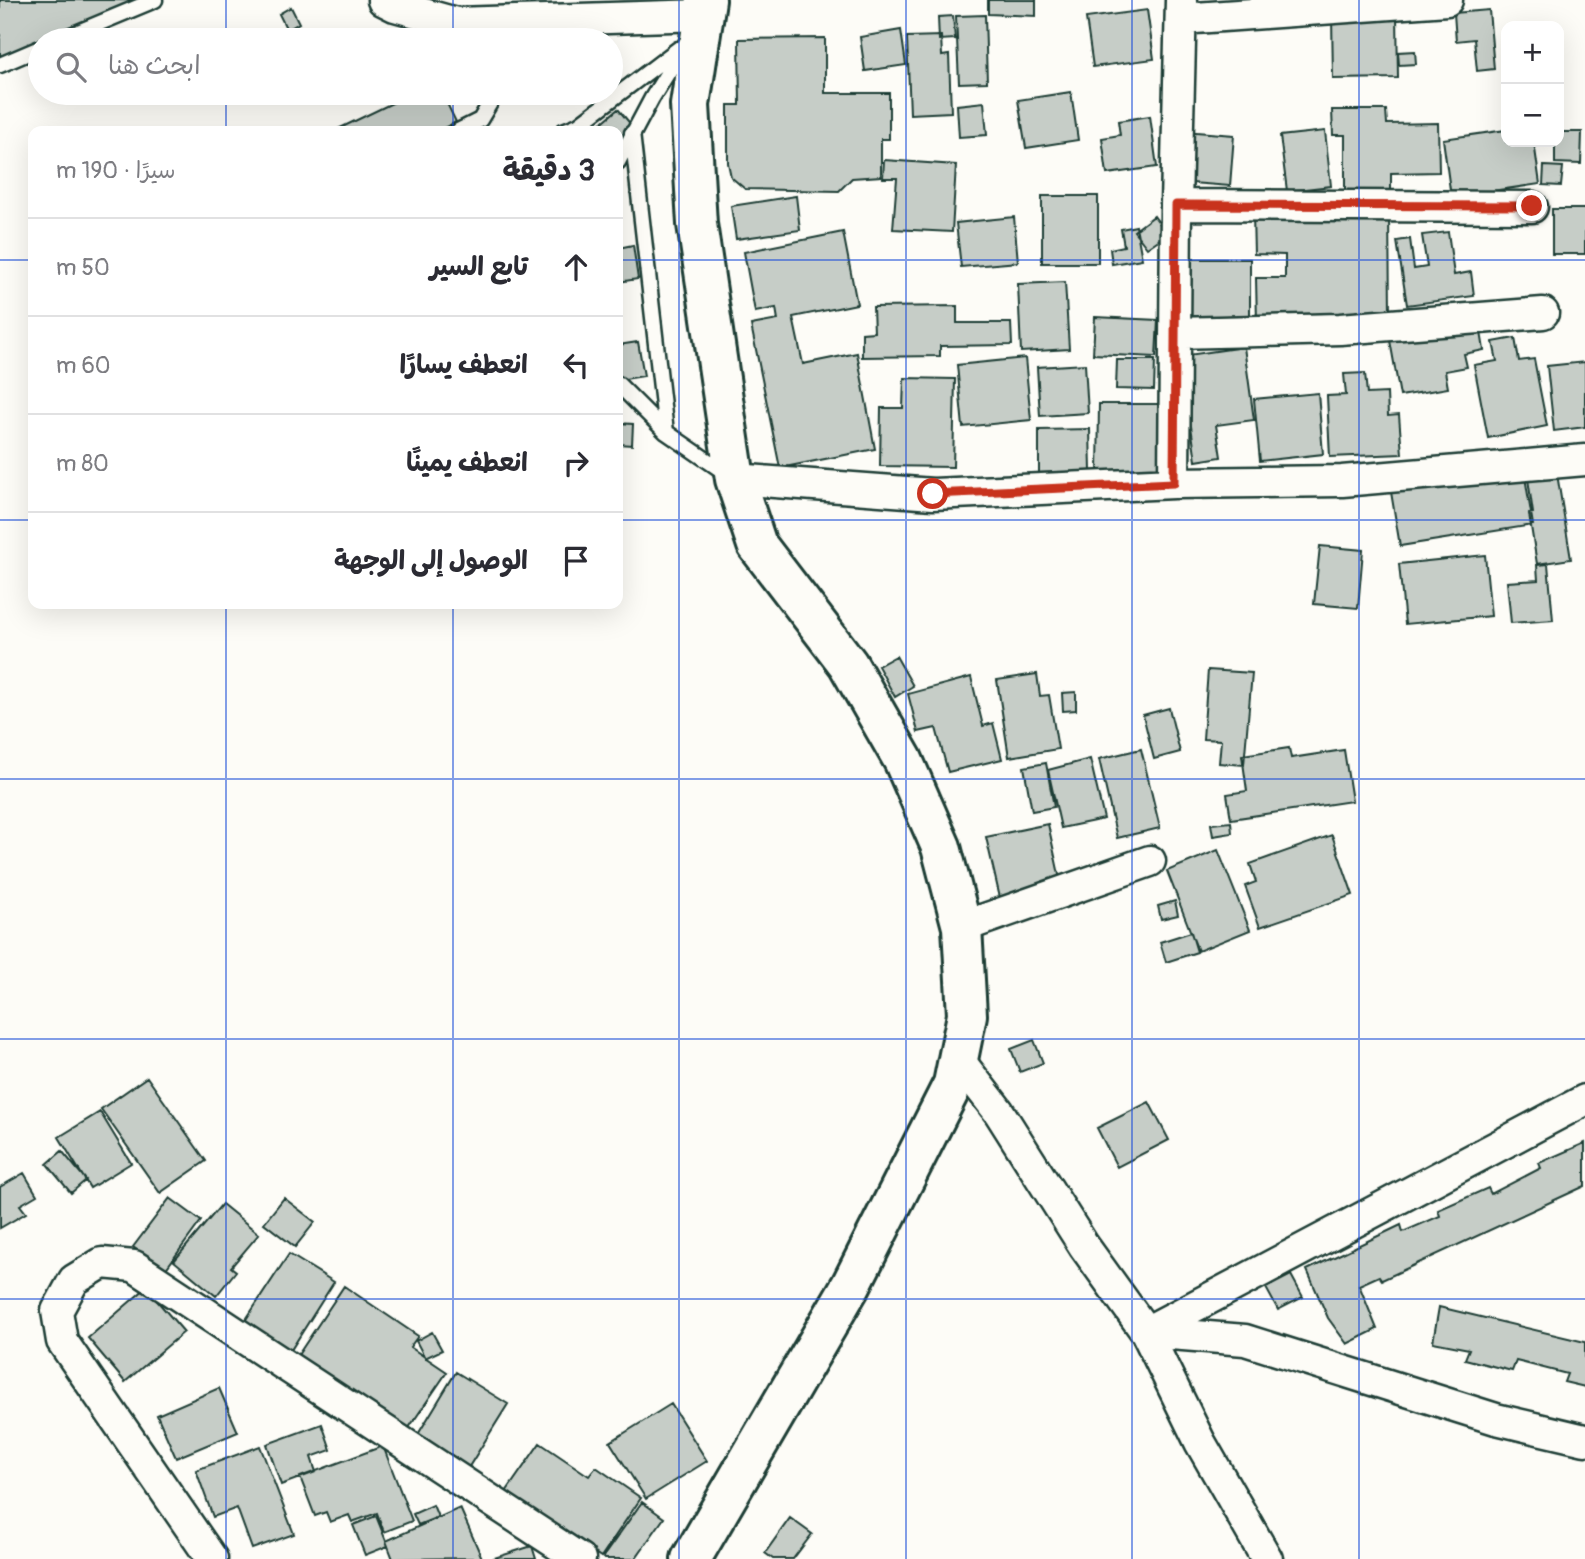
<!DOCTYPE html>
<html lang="ar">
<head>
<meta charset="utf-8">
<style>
  :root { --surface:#fff; --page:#f2f2f3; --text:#2b2b33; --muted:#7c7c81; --line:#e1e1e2 }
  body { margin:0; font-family:Pangolin,"Playpen Sans Arabic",sans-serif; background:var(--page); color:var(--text); direction:rtl }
  .controls { position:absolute; right:21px; top:21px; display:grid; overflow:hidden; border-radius:14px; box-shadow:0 7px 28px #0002 }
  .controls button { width:63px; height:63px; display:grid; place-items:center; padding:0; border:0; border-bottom:2px solid var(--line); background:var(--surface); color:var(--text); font:35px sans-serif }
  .stop { position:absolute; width:21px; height:21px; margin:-16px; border:5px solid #c8321e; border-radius:50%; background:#fff }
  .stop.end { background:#c8321e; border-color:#fff; box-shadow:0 2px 7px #0008 }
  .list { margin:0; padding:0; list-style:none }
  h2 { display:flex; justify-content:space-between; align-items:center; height:91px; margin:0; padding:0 28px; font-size:30px }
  h2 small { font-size:23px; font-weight:400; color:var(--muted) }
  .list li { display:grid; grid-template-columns:46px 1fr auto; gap:21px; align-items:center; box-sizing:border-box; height:98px; padding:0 28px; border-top:2px solid var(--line) }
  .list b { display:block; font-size:26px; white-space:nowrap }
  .list em { font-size:23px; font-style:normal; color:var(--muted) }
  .icon { flex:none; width:38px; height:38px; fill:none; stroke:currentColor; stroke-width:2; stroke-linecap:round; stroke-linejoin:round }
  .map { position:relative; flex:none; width:1585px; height:1559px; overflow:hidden; direction:ltr }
  .search { position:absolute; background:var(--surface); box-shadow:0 7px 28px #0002; left:28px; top:28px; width:595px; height:77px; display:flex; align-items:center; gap:18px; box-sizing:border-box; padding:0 24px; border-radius:38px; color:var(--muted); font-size:26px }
  .panel { position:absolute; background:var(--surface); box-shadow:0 7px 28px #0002; left:28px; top:126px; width:595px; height:483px; border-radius:14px; direction:rtl }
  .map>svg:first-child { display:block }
  .building { fill:#c6cdc7; stroke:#1f3d34; stroke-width:2 }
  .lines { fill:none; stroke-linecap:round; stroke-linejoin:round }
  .service-casing { stroke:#1f3d34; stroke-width:19 }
  .minor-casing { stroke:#1f3d34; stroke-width:35 }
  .primary-casing { stroke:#1f3d34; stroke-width:44 }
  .service { stroke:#fdfcf7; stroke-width:14 }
  .minor { stroke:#fdfcf7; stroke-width:30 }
  .primary { stroke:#fdfcf7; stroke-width:38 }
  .route { stroke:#c8321e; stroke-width:9 }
  .grid { fill:none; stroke:#1d4ed8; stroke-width:2; stroke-opacity:0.55 }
</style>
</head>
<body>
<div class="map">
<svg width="1585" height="1559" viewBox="0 0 1585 1559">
  <rect width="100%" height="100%" fill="#fdfcf7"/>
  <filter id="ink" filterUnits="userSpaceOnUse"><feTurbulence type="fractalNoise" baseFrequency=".0143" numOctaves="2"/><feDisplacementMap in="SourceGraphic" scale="14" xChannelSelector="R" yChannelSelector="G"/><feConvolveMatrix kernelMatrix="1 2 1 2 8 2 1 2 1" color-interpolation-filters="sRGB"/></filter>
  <g filter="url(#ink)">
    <path class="building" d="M0 0H149L51 40H40V45L0 61Z
      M988 0H1036V16L988 14Z
      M291 7 299 23 287 30 279 14Z
      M1147 10 1154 59 1093 67 1086 18Z
      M1489 10 1494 69 1477 71 1474 39 1456 41 1454 13Z
      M1397 14 1398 78 1333 79 1332 15Z
      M985 15 987 82 959 83 956 16Z
      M953 16 955 39 939 40 938 17Z
      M901 30 906 65 865 71 860 37Z
      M941 36 942 56 949 55 951 112 910 114 907 37Z
      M825 38V93H889V139H881V176L852 178 839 191 745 189 731 177 728 163V105H740L739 39Z
      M1415 51 1416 64 1399 65 1398 52Z
      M1071 92 1078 140 1026 148 1018 100Z
      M413 93H442L456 122 438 131H334Z
      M984 102 987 135 959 137 957 105Z
      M618 109 633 127 618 140V131H592Z
      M1332 110H1386L1387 124 1438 123 1439 172 1391 173V191L1345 192V135H1333Z
      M1150 116 1157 167 1107 174 1102 138 1120 135 1118 121Z
      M1506 130V142H1534L1540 184 1451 197 1443 139Z
      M1183 131 1234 135 1230 186 1179 182Z
      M1325 131 1331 186 1287 191 1280 136Z
      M1559 132H1582L1581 164 1555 163V142H1559Z
      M884 160 956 165 952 232 893 229 897 178H883Z
      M1544 166 1563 167 1561 186 1543 185Z
      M796 196 800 230 736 239 731 206Z
      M1042 196H1098V263H1042Z
      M1552 209H1585V254H1552Z
      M1389 212 1390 314H1323V321L1257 322 1256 278H1285V255L1254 254 1253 214Z
      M1154 216 1167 234 1147 248 1134 231Z
      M1014 217 1018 262 961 267 956 223Z
      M1136 226 1142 259 1112 264 1110 249 1124 246 1121 229Z
      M843 232 857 304 793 317 803 364 857 353 875 449 780 468 751 325 778 320 776 308 755 312 744 252Z
      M1448 232 1454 275 1471 272 1474 296 1407 305 1397 241 1410 239 1414 269 1427 267 1422 235Z
      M633 245 638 279 618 282V248Z
      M1185 259H1250V324H1184Z
      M1065 282 1069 349 1021 352 1018 284Z
      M957 306V323H1011L1012 345 940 346V356L862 357V333L874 332 873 307Z
      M1095 317 1158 320 1156 357 1093 354Z
      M1479 320 1484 350 1464 354 1467 367 1445 371 1448 388 1400 396 1389 335Z
      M1515 338 1519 361 1534 359 1547 426 1488 438 1474 365 1497 361 1493 342Z
      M638 342 644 376 618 380V345Z
      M1244 347 1254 420 1216 425 1221 457 1196 461 1181 356Z
      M1025 358 1031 420 963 427 957 365Z
      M1117 360H1155L1154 390 1116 389Z
      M1585 362V427L1554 431 1547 366Z
      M1085 364 1088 413 1040 416 1037 367Z
      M1365 373 1367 394 1387 393 1388 416 1399 415 1402 454 1330 457 1327 396 1346 395 1344 374Z
      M904 378 955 379 953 467 880 466 881 408H903Z
      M1318 393 1323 454 1260 461 1254 399Z
      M1099 404H1161V475H1098Z
      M618 423 633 424 632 445 618 444Z
      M1090 429 1091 472 1039 473V430Z
      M1524 471 1533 525 1400 546 1391 492Z
      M1557 474 1571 559 1537 564 1529 514 1533 513 1528 479Z
      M1320 546 1363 550 1358 608 1314 604Z
      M1485 555 1491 616 1405 624 1399 564Z
      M1548 564 1553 620 1511 623 1507 582 1538 580 1537 565Z
      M896 656 913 686 895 697 878 666Z
      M1208 670 1252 673 1244 765 1219 763 1221 740 1203 739Z
      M1037 674 1040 696 1049 695 1058 749 1009 757 997 680Z
      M971 677 983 726 993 723 1002 759 948 772 936 728 918 732 908 694Z
      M1076 692V710L1063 711 1062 693Z
      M1169 708 1180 752 1154 759 1143 715Z
      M1289 748 1291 758 1344 750 1352 801 1231 819 1227 794 1247 791 1242 755Z
      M1141 749 1160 828 1117 838 1099 759Z
      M1090 759 1104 819 1061 828 1048 770Z
      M1046 763 1054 807 1032 811 1024 767Z
      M1231 822 1232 833 1213 836 1211 824Z
      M1048 824 1061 884 1000 898 986 837Z
      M1332 835 1353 895 1260 927 1245 886 1256 882 1250 864Z
      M1218 850 1250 930 1198 951 1167 871Z
      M1175 901 1178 915 1161 919 1158 906Z
      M1191 932 1197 952 1166 962 1160 942Z
      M1034 1040 1043 1063 1020 1072 1011 1049Z
      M147 1077 206 1161 160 1193 101 1109Z
      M1149 1102 1169 1140 1117 1167 1097 1128Z
      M100 1112 131 1163 90 1188 59 1137Z
      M1585 1143V1186L1382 1280 1379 1276 1359 1285 1377 1329 1347 1344 1328 1318 1307 1270 1401 1225 1403 1232 1440 1216 1438 1210 1488 1188 1491 1194 1541 1168 1539 1163Z
      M62 1151 86 1180 71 1193 47 1164Z
      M24 1173 37 1195 20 1205 26 1213 0 1228V1187Z
      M170 1198 201 1221 165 1270 133 1247Z
      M284 1198 315 1222 295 1247 264 1223Z
      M222 1204 259 1234 231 1267 236 1271 216 1296 174 1261Z
      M289 1254 334 1282 289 1353 243 1324Z
      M1291 1275 1303 1297 1278 1310 1266 1288Z
      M344 1286 418 1336 410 1347 447 1372 404 1435 296 1358Z
      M146 1288 184 1332 125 1382 88 1338Z
      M1439 1307 1585 1342V1387L1564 1382 1567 1374 1516 1361 1512 1371 1465 1359 1469 1349 1433 1342Z
      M432 1332 442 1350 425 1358 416 1341Z
      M456 1372 508 1404 465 1473 414 1441Z
      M219 1388 238 1432 176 1458 157 1415Z
      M671 1404 707 1461 646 1499 610 1442Z
      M322 1424 331 1450 311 1457 316 1472 281 1485 267 1444Z
      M540 1443 589 1476 596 1467 641 1498 601 1557 506 1492Z
      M260 1446 294 1534 252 1549 237 1508 213 1517 196 1470Z
      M383 1446 412 1521 384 1532 377 1513 352 1522 349 1515 330 1522 326 1512 315 1516 300 1477Z
      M642 1502 664 1518 635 1559H605L603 1557Z
      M433 1505 438 1517 418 1525 413 1514Z
      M460 1508 482 1558 393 1559 386 1541Z
      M376 1516 388 1546 365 1555 353 1525Z
      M790 1518 812 1534 793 1559H773L765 1553Z
      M532 1546 536 1559H491Z"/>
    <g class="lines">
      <defs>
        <path id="service" d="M59 40 155 0
          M0 65 40 48
          M458 131 480 120 496 93
          M563 131 578 125 678 49
          M632 133 666 432
          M618 162 652 98 688 40
          M618 384 666 432 730 476"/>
        <path id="minor" d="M383 0 395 6 456 23 703 15
          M1181 19 1447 0
          M1176 205 1532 207
          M1175 333 1340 329 1543 313
          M735 479 933 494 1174 483 1342 481 1585 460
          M1174 483 1176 205 1181 0
          M962 927 1150 861
          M958 1059 999 1112 1084 1246 1146 1332 1245 1340 1496 1419 1585 1440
          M212 1559 62 1341 57 1311 74 1280 102 1263 134 1266 580 1559
          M1267 1559 1200 1442 1146 1332 1585 1100"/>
        <path id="primary" d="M691 1559 851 1285 953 1084 967 1015 962 927 941 847 903 760 848 664 757 545 735 479 697 224 690 105 706 0"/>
      </defs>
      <use href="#service" class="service-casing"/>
      <use href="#minor" class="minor-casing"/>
      <use href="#primary" class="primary-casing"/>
      <use href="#service" class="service"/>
      <use href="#minor" class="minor"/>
      <use href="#primary" class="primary"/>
    </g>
  </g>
  <g class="lines" filter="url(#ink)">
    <path class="route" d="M933 494 1174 483 1176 205 1532 206"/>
  </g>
  <path class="grid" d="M226 0V40M453 0V40M679 0V1559M906 0V1559M1132 0V1559M1359 0V1559M226 93V131M453 93V131M0 260H33M618 260H1585M0 520H33M618 520H1585M226 604V1559M453 604V1559M0 779H1585M0 1039H1585M0 1299H1585"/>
</svg>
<div class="controls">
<button>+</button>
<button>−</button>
</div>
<div class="stop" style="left:933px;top:494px"></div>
<div class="stop end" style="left:1532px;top:206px"></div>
<div class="search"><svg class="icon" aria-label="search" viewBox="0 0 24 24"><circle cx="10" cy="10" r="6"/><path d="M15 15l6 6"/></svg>ابحث هنا</div>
<section class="panel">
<h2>3 دقيقة<small>سيرًا · 190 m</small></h2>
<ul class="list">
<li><svg class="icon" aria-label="ahead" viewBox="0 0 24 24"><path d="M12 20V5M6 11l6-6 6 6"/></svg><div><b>تابع السير</b></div><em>50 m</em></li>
<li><svg class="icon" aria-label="left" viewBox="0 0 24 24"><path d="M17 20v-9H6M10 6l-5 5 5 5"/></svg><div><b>انعطف يسارًا</b></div><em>60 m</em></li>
<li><svg class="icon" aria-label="right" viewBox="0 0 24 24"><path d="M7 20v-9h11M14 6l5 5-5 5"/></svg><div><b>انعطف يمينًا</b></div><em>80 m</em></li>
<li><svg class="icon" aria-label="arrive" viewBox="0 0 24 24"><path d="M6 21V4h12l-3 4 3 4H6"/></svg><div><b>الوصول إلى الوجهة</b></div></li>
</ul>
</section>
</div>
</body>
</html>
